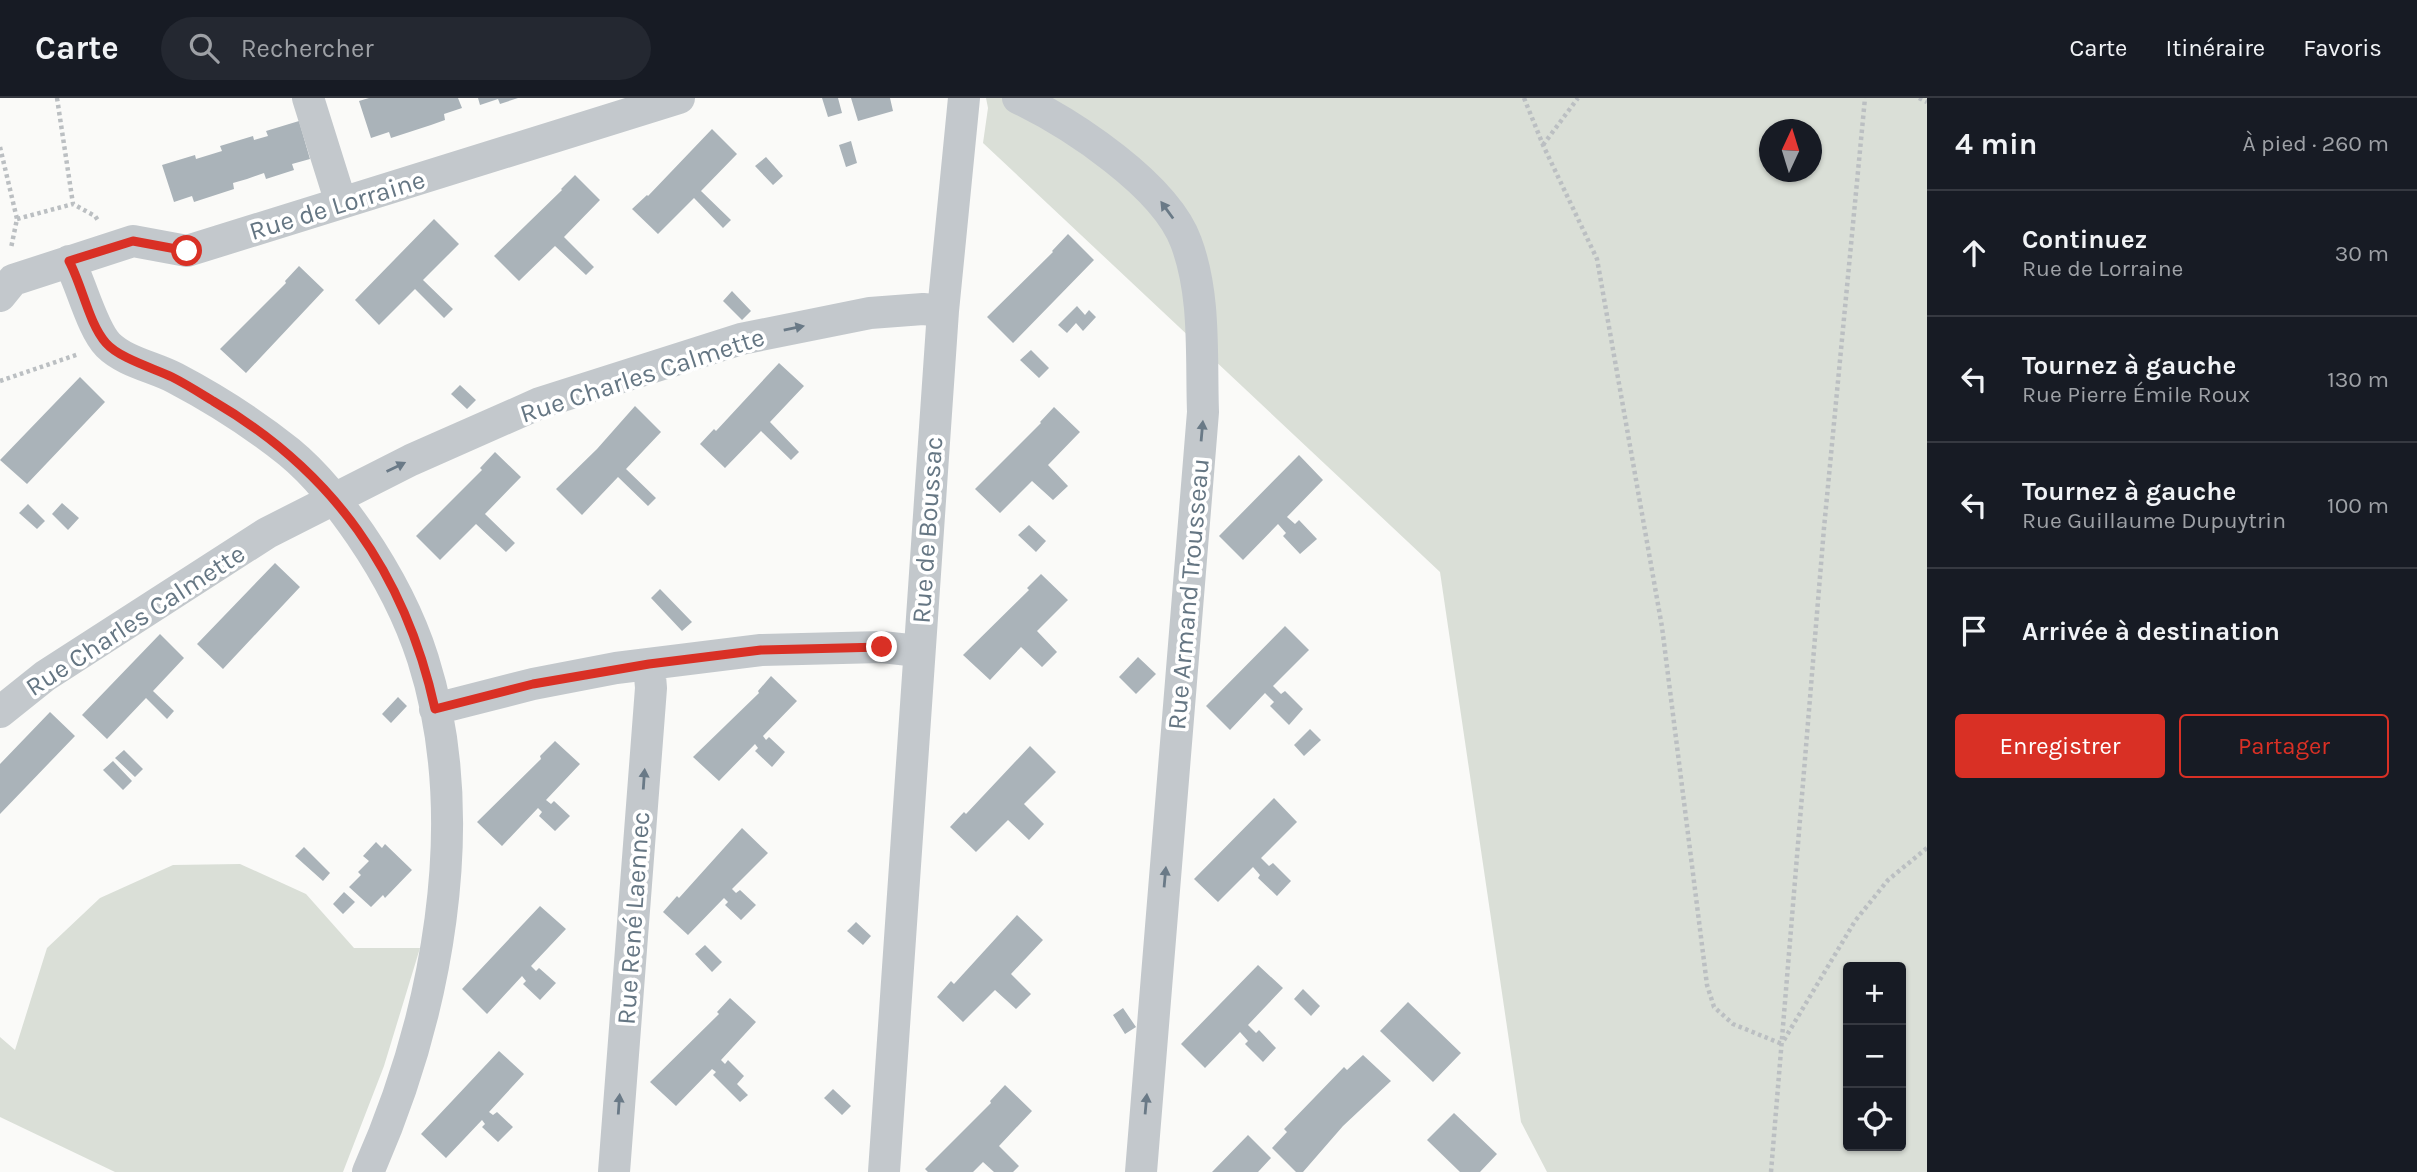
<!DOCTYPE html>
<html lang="fr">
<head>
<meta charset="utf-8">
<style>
  :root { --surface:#171b24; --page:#242831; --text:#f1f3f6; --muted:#9ea1a6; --line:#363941; --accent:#d93025 }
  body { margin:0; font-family:Karla,sans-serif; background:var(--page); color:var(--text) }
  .controls { position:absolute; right:21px; bottom:21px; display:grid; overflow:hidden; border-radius:7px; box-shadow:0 2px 5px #0004 }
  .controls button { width:63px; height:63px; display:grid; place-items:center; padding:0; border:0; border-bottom:2px solid var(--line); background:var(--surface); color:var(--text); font:35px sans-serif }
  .compass { position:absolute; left:1759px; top:21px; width:63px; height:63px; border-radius:50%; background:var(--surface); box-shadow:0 2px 5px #0004; rotate:4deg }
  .stop { position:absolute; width:21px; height:21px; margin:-16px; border:5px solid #d93025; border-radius:50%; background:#fff }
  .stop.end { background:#d93025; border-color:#fff; box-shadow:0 2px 7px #0008 }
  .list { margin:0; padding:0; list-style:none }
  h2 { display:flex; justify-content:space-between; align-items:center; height:91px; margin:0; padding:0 28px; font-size:30px }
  h2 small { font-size:23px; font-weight:400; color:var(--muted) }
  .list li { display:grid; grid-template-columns:46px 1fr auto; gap:21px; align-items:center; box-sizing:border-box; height:126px; padding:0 28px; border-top:2px solid var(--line) }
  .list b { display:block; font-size:26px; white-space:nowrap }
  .list p { margin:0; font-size:23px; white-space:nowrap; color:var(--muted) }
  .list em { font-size:23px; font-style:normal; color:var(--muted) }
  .actions { display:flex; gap:14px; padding:21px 28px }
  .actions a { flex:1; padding:16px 0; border:2px solid var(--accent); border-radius:7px; text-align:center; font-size:24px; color:var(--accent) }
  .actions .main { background:var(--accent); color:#fff }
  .icon { flex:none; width:38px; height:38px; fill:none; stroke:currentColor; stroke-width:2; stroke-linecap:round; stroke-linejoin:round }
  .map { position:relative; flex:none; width:1927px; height:1074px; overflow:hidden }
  header { display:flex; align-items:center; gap:42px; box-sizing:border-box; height:98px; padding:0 35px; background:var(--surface); border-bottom:2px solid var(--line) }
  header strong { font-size:33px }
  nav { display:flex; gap:38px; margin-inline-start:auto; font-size:24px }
  .search { width:490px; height:63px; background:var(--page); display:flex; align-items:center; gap:18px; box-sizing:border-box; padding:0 24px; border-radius:38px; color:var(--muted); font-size:26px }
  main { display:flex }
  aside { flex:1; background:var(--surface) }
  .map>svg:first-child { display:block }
  .green { fill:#dadfd7; fill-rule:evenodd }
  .building { fill:#aab3b9 }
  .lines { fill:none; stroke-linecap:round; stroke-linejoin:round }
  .path { stroke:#bbbfc2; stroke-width:4.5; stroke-dasharray:3.5 3.5; stroke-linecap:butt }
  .minor { stroke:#c3c8cc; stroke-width:32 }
  .oneway { fill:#6a7a87 }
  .route { stroke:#d93025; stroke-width:9 }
  .labels { text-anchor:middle; stroke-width:7; stroke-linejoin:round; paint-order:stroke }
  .street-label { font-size:26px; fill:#657683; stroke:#fff }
</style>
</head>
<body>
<header>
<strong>Carte</strong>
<div class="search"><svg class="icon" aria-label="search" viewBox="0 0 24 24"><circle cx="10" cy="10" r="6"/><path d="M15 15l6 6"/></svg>Rechercher</div>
<nav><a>Carte</a><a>Itinéraire</a><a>Favoris</a></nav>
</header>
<main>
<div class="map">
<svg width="1927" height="1074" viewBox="0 0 1927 1074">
  <rect width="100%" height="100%" fill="#fafaf8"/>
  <path class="green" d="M986 0H1927V1074H1547L1521 1024 1440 474 983 45 988 10ZM1770 32H1812V74H1770ZM1848 869H1901V1048H1848Z
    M240 766 306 796 354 850H420L384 968 343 1074H115L0 1019V939L15 952 47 850 100 800 173 767Z"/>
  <path class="building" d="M369 0H458L462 10 444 16 445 22 431 27 391 40 389 34 371 40 359 3Z
    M478 0H518L500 6 498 1 480 7Z
    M822 0H838L842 15 828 19Z
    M851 0H890L893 13 858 23Z
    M299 23 310 61 292 66 294 72 266 81 264 75 247 81 233 85 234 91 194 104 192 98 174 104 162 67 195 57 196 61 222 53 220 48 253 38 254 42 268 38 266 33Z
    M712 31 737 56 701 93 731 122 723 130 694 100 658 136 632 111 647 97 648 98Z
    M851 43 857 65 846 69 839 47Z
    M766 59 783 78 773 87 755 68Z
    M575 77 600 102 564 139 594 169 586 177 555 148 519 183 494 158 562 92 561 91Z
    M434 121 459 146 423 182 453 211 444 220 415 191 379 227 355 202Z
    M1068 136 1094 162 1013 245 987 219 1053 154 1052 153Z
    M299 168 324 192 246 275 220 251 286 185 285 183Z
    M732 193 751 213 742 222 723 203Z
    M1077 208 1085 217 1089 212 1096 219 1083 233 1076 225 1067 235 1058 227Z
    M1031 252 1049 270 1039 280 1020 262Z
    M779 265 804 288 770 324 799 354 791 362 761 333 725 370 700 346 714 331 716 333Z
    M80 279 105 304 27 386 0 362Z
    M460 287 476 302 467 311 451 296Z
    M635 308 661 334 626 371 656 400 648 408 618 379 582 417 556 391 597 351Z
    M1054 309 1080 334 1048 367 1068 388 1053 402 1032 383 1000 415 975 391 1041 325 1040 324Z
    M495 354 521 379 485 416 515 445 506 454 476 426 440 462 416 438 482 372 480 370Z
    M1299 357 1323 382 1287 419 1295 426 1299 422 1317 441 1300 456 1283 438 1286 435 1278 426 1243 462 1219 438Z
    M62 405 79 420 68 432 52 416Z
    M28 406 45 423 37 431 19 415Z
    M1029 427 1046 443 1036 454 1018 437Z
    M275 465 300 489 223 571 197 546Z
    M1041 476 1068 502 1037 533 1057 554 1042 569 1021 549 990 582 963 557 1029 492 1027 490Z
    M660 491 692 524 682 533 651 500Z
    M1285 528 1309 552 1273 588 1281 596 1285 593 1303 611 1289 627 1270 608 1274 604 1265 595 1230 632 1206 608Z
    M160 536 184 560 153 593 174 613 167 621 146 600 107 641 82 617Z
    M1138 559 1156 576 1136 596 1119 579Z
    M771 578 797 603 763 638 766 642 769 639 785 654 772 669 755 653 758 650 755 646 719 683 693 659 759 595 758 593Z
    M398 599 407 608 391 625 382 616Z
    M50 614 75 638 0 716V666Z
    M1310 631 1321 642 1304 658 1294 647Z
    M555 643 580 666 546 702 551 706 554 703 570 718 555 733 539 718 542 714 538 710 502 748 477 724 541 661 540 658Z
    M1030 648 1056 674 1024 706 1044 726 1029 742 1008 722 976 754 950 729 964 714 966 716Z
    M124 652 143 671 135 679 115 660Z
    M113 663 132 683 123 692 103 672Z
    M1274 700 1297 724 1261 760 1269 768 1273 765 1291 783 1277 798 1258 780 1260 777 1253 769 1218 804 1194 781Z
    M742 730 768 755 732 791 736 795 740 792 756 807 741 822 725 807 728 804 724 800 688 837 663 814 677 798 679 800Z
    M376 744 382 750 385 746 412 772 385 800 383 797 371 809 349 789 361 777 358 774 369 763 363 758Z
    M304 749 330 775 323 783 295 758Z
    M344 794 355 804 343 816 333 806Z
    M540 808 566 831 531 868 536 873 539 870 556 885 540 902 523 886 526 883 522 878 487 916 462 891Z
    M1017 817 1043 842 1011 876 1031 896 1016 911 995 892 963 924 937 899 951 883 954 886Z
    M856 824 871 838 863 847 847 833Z
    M705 847 722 864 712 874 695 856Z
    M1258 867 1283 890 1248 927 1256 935 1259 932 1276 950 1263 964 1245 946 1248 943 1240 934 1205 970 1181 946Z
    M1303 891 1320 908 1311 918 1294 901Z
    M730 900 756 924 721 962 725 966 728 962 744 978 737 986 748 997 740 1004 713 977 716 974 712 971 676 1008 650 984 719 916 717 914Z
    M1408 904 1461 955 1433 984 1380 933Z
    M1123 910 1136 929 1125 936 1113 917Z
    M499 953 524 976 489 1014 493 1017 497 1014 513 1029 498 1044 482 1029 485 1026 482 1022 446 1060 421 1036Z
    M1363 957 1391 983 1343 1028 1303 1074H1296L1272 1050 1287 1034 1284 1031 1344 969 1347 972Z
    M1005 987 1032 1013 999 1048 1019 1068 1013 1074H994L983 1064 973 1074H928L925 1071 991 1005 990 1003Z
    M833 991 851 1008 842 1017 824 1000Z
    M1454 1015 1497 1056 1480 1074H1460L1427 1042Z
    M1248 1037 1271 1060 1258 1074H1212Z"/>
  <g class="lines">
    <path class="path" d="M57 0 73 106 95 118 99 124
      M1524 0 1543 47 1597 161 1662 529 1707 887 1714 909 1733 926 1782 946
      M1919 0 1927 4
      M1543 47 1578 0
      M0 49 17 121 11 150
      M17 121 73 106
      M0 283 79 256
      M1784 942 1855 823 1888 782 1927 750
      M1771 1074 1824 430 1865 0"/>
    <path class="minor" d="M308 0 341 105
      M1018 0C1072 26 1165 87 1186 144 1206 197 1201 258 1203 314L1141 1074
      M69 163C81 185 92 231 108 247 125 264 154 269 175 280 215 301 254 326 289 354 317 377 339 406 360 436 386 474 409 517 423 561 475 725 436 921 368 1074
      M0 198 13 182 133 143 187 153 679 0
      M435 611 533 586 616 570 761 552 882 549 918 553
      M0 614 45 578 267 435 411 362 540 305 741 241 870 215 923 211 943 213
      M614 1074 651 590 649 566
      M884 1074 943 213 964 0"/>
  </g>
  <defs><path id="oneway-solid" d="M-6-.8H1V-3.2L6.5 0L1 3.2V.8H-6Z" transform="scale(1.75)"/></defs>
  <g class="oneway">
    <use href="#oneway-solid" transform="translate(1167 112) rotate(-126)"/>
    <use href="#oneway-solid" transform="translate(794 230) rotate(-12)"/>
    <use href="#oneway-solid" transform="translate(1202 333) rotate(-85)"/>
    <use href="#oneway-solid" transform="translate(396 369) rotate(-26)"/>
    <use href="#oneway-solid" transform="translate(644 681) rotate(-86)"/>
    <use href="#oneway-solid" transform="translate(1165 779) rotate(-85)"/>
    <use href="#oneway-solid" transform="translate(619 1006) rotate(-86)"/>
    <use href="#oneway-solid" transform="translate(1146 1006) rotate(-85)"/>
  </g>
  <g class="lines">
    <path class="route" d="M187 153 133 143 69 163C82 187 89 226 106 245 119 260 153 270 172 279 186 286 200 295 213 303 333 373 405 475 435 611L533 586 649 566 761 552 882 549"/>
  </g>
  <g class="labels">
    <g class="street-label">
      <text transform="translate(337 107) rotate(-17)" y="9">Rue de Lorraine</text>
      <text transform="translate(642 277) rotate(-18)" y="9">Rue Charles Calmette</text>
      <text transform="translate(927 432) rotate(-86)" y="9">Rue de Boussac</text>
      <text transform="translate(1188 496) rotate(-85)" y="9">Rue Armand Trousseau</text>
      <text transform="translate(135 522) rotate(-33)" y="9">Rue Charles Calmette</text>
      <text transform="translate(633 820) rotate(-86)" y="9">Rue René Laennec</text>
    </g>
  </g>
</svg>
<div class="controls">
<button>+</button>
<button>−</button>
<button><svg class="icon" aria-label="locate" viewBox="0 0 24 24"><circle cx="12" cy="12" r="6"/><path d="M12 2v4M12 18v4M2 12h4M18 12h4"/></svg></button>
</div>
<svg class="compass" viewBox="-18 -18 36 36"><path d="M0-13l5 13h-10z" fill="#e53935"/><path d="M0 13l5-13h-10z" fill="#9ea1a6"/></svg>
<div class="stop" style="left:187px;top:153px"></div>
<div class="stop end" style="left:882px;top:549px"></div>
</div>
<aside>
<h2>4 min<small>À pied · 260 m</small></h2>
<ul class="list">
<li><svg class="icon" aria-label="ahead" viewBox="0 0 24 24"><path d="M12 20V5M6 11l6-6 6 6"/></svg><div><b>Continuez</b><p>Rue de Lorraine</p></div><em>30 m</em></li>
<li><svg class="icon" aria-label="left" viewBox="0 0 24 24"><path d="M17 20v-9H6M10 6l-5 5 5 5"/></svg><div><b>Tournez à gauche</b><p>Rue Pierre Émile Roux</p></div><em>130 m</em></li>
<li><svg class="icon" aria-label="left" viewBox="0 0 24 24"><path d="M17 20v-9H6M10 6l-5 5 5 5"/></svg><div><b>Tournez à gauche</b><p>Rue Guillaume Dupuytrin</p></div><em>100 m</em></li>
<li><svg class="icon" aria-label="arrive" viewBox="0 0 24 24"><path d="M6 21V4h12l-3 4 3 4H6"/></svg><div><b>Arrivée à destination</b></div></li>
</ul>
<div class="actions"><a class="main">Enregistrer</a><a>Partager</a></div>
</aside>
</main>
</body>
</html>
